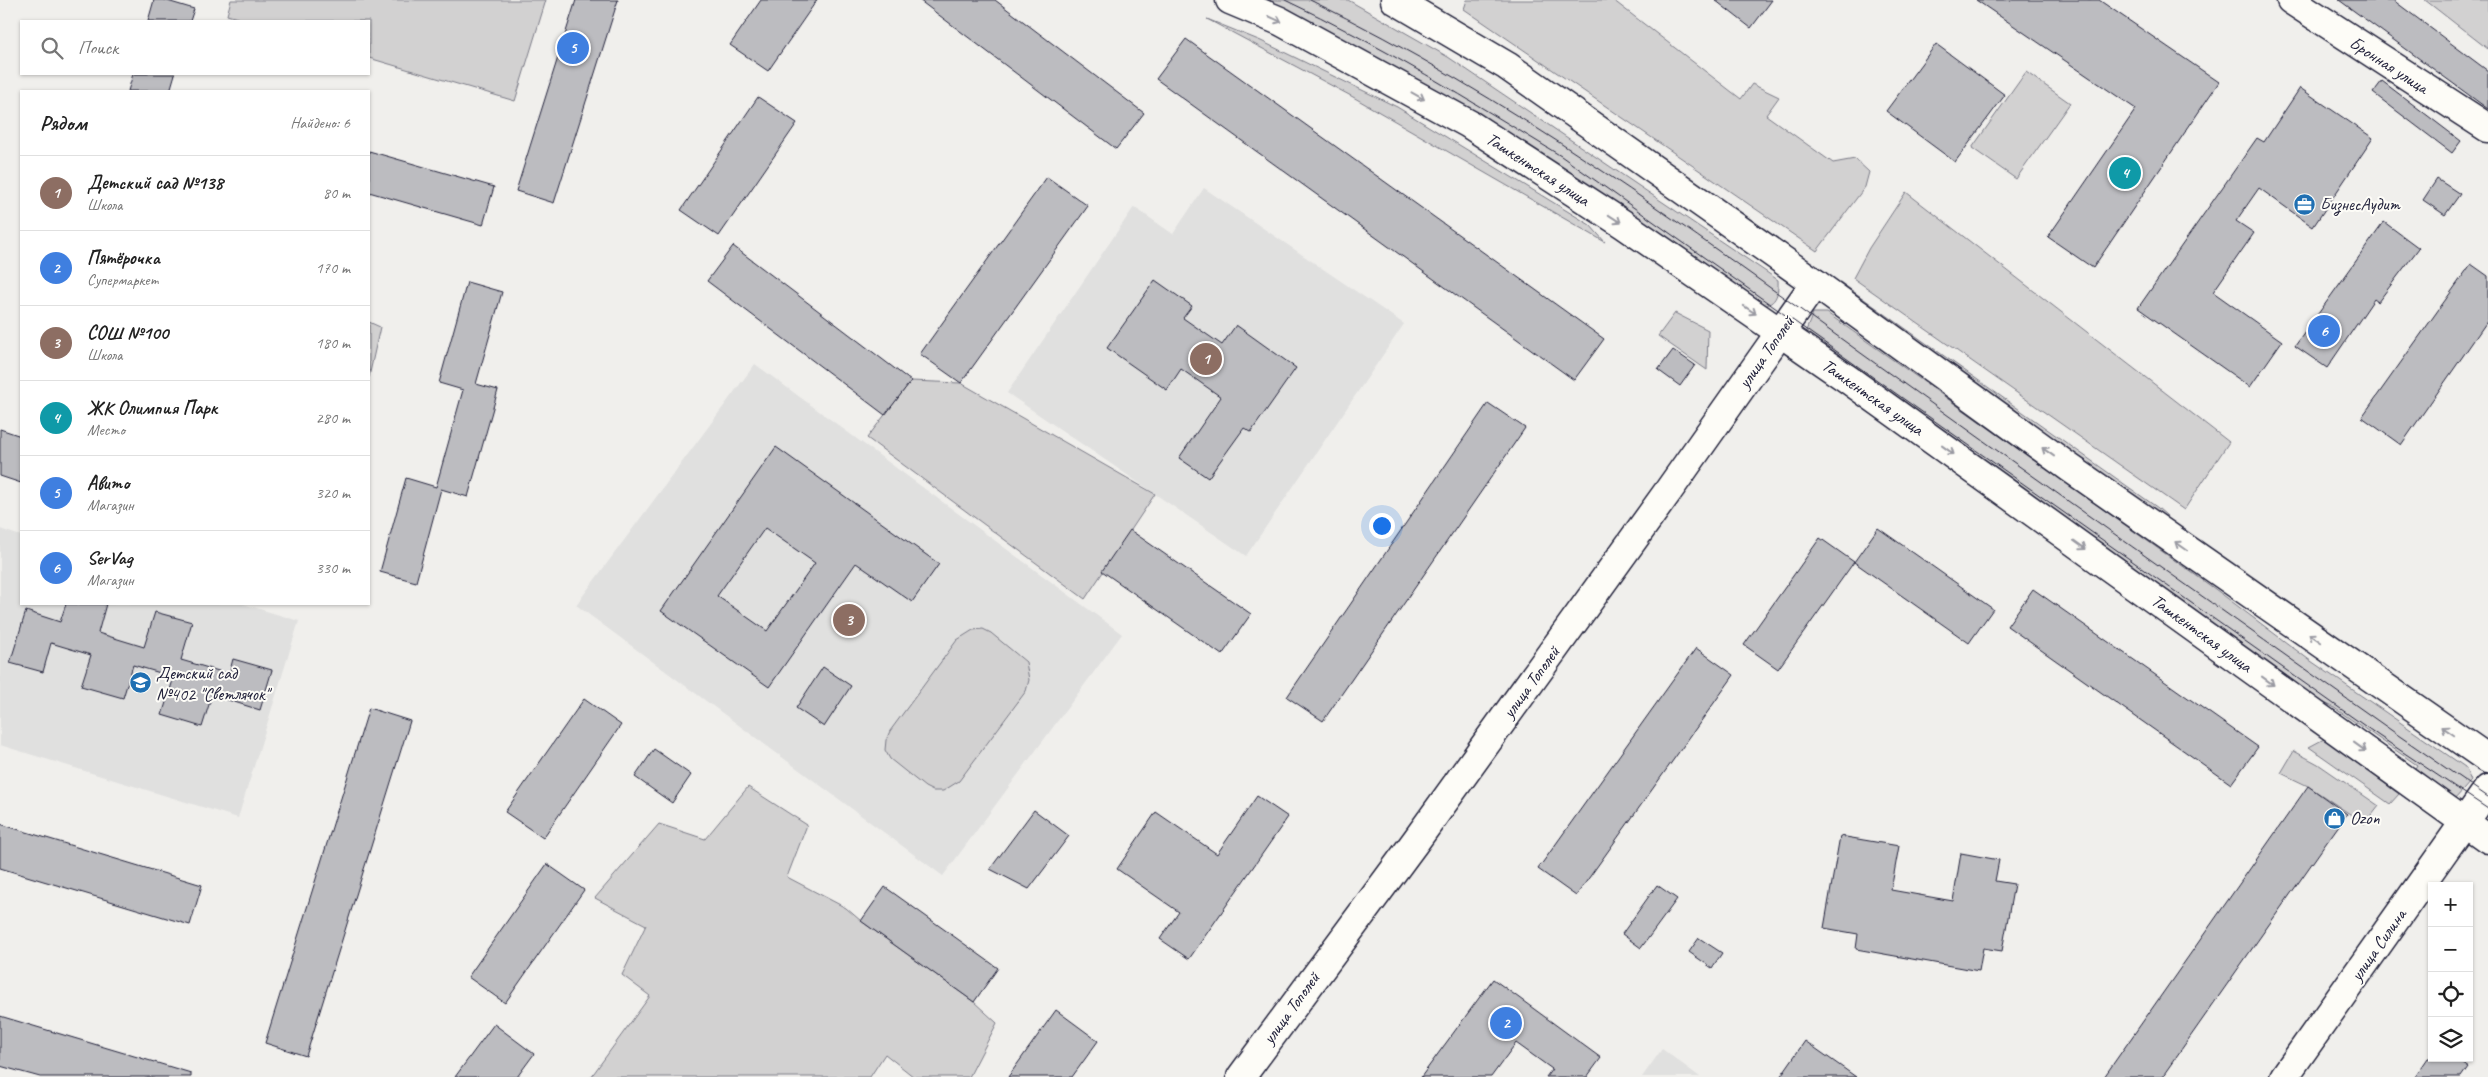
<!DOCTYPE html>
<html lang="ru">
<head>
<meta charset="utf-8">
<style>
  :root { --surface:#fff; --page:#f2f2f2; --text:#222; --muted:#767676; --line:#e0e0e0; --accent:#d93025 }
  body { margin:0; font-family:Caveat,sans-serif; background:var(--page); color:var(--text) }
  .controls { position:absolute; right:15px; bottom:15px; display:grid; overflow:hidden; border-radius:0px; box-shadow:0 1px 4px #0004 }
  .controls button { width:45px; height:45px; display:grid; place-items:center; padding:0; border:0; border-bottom:1px solid var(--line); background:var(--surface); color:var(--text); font:25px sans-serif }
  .you { position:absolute; left:1381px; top:525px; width:18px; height:18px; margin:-12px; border:4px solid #fff; border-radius:50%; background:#1a73e8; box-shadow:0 0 0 8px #1a73e833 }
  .badge { display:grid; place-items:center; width:32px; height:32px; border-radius:50%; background:var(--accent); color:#fff; font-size:16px; font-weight:700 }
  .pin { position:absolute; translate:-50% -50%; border:2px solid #fff; box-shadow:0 1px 5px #0006 }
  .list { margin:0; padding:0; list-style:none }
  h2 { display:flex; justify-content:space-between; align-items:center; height:65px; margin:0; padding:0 20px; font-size:21px }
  h2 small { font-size:16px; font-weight:400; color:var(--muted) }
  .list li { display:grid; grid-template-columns:32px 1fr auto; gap:15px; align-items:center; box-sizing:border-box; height:75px; padding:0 20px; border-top:1px solid var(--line) }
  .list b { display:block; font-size:19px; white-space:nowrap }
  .list p { margin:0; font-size:16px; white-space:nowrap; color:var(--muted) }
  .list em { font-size:16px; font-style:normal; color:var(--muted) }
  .icon { flex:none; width:28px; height:28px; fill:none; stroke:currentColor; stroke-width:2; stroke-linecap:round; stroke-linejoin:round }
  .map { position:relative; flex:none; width:2488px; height:1077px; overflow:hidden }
  .search { position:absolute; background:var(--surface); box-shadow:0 1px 4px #0004; left:20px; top:20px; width:350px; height:55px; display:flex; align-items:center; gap:12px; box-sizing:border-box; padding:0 18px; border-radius:0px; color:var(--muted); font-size:19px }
  .panel { position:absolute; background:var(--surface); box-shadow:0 1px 4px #0004; left:20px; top:90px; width:350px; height:515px; border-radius:0px }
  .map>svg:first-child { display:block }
  .built { fill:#e0e0df }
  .green { fill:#d2d1d1; stroke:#7a7a86 }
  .building { fill:#bcbcc0; stroke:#22223b; fill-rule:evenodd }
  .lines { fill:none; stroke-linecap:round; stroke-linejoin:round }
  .minor-casing { stroke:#22223b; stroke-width:31 }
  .major-casing { stroke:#22223b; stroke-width:31 }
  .minor { stroke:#fdfcf7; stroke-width:28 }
  .major { stroke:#fdfcf7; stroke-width:28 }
  .tram { stroke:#22223b; stroke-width:1 }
  .oneway { stroke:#9a9aa2 }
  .labels { text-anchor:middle; stroke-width:4; stroke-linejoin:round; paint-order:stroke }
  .street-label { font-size:18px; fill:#22223b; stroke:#fdfcf7 }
  .poi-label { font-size:18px; fill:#22223b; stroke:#fdfcf7; text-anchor:start }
</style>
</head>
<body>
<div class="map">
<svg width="2488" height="1077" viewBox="0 0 2488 1077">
  <rect width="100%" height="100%" fill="#f0efec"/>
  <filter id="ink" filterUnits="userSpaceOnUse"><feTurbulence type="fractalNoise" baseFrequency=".02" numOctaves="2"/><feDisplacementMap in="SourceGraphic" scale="10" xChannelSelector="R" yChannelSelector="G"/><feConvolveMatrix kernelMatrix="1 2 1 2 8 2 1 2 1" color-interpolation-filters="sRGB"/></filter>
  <g filter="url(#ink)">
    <path class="built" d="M1204 188 1404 324 1246 556 1007 393 1134 207 1173 234Z
      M755 364 1122 634 943 876 576 605Z
      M0 529 21 536V604H243L299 621 238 818 0 745Z
      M1662 1049 1700 1077H1642Z"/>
    <path class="green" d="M231 0H546L515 101 369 58V21H248L227 15Z
      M1242 0H1348L1448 57 1778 280C1779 304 1771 304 1750 311Z
      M1467 0H1613L1741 99 1752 84 1779 97 1766 115 1833 163 1855 159 1869 172 1865 187 1817 251 1464 9Z
      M2425 0H2488V49Z
      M1207 19 1261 41 1397 107 1590 225 1605 242 1353 97Z
      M2026 72 2070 103 2016 179 1972 148Z
      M1906 192 2229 442 2184 510 1853 278 1869 248Z
      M1840 282 2158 508 2167 516H2150L1840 292Z
      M1675 313 1708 330 1707 370 1658 336Z
      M1813 313H1827L2215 589 2308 659 2465 767 2471 781 2455 799 2414 770 2417 765 2333 707 2286 685 1804 336Z
      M369 322 380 327 369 377Z
      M911 381 961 383 1155 494 1085 599 867 438Z
      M983 629 991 633 1026 662 1029 680 1026 691 959 781 943 791H933L925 787 890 759 885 750 886 740 890 731 957 640 973 630Z
      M2324 739 2399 794 2390 804 2309 747Z
      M2294 751 2318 764 2379 806 2365 824 2308 786 2281 773Z
      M748 787 807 825 787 877 846 908 861 921 974 1002 997 1023 969 1077H914L885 1054 870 1077H591L650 996 622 975 646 925 595 898 659 824 705 839Z"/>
    <path class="building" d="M154 0H164L194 9 190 21H148Z
      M576 0H618L554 203 516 191Z
      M761 0H817L768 71 730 45Z
      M919 0H995L1144 113 1116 149Z
      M1715 0H1772L1751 28Z
      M1976 0H2099L2219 82 2093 268 2048 237 2136 109Z
      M2339 0H2393L2488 71V109Z
      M1186 39 1604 339 1574 380 1156 79Z
      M1936 44 2005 95 1955 162 1886 111Z
      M133 74H175L170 91H128Z
      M2382 81 2461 141 2452 153 2373 93Z
      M2300 88 2373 138 2313 227 2259 188 2236 221 2254 233 2213 292 2282 341 2250 387 2138 308 2257 138 2264 142Z
      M758 97 797 123 719 236 681 210Z
      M369 151 494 187 483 225 369 192Z
      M1047 177 1088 206 961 383 920 354Z
      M2437 179 2460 194 2445 215 2423 200Z
      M2384 222 2419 248 2378 302 2374 299 2327 368 2295 346Z
      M733 246 911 381 885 415 707 281Z
      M2471 264 2488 276V320L2401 445 2362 417Z
      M1155 280 1192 306 1183 318 1222 345 1236 325 1296 368 1251 432 1244 428 1208 478 1179 458 1221 397 1181 369 1167 390 1107 348Z
      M467 282 502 292 476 384 498 390 468 497 441 489 416 582 380 572 406 478 436 487 463 390 439 383Z
      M1673 350 1695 365 1680 386 1658 370Z
      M1488 403 1525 428 1323 721 1287 697Z
      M0 429 21 436V483L0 476Z
      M776 447 939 564 912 602 856 563 769 687 661 611ZM765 528 815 563 767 631 717 596Z
      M1878 528 1993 609 1969 643 1854 562 1778 669 1744 645 1820 538 1854 562Z
      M1130 530 1251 614 1222 655 1102 571Z
      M2033 589 2258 747 2231 784 2007 626Z
      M66 604H106L98 633 144 647 155 612 192 622 181 660 229 674 233 659 272 670 260 710 212 695 202 727 162 715 174 677 133 665 123 698 81 686 91 655 51 643 43 672 10 663 26 611 60 622Z
      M1696 648 1734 675 1576 896 1538 869Z
      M823 667 851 686 824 727 796 708Z
      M584 699 621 725 543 838 505 812Z
      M369 708 410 721 306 1056 265 1043Z
      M654 749 691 775 672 803 635 777Z
      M2308 786 2347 814 2327 842 2162 1077H2104Z
      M1257 796 1288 817 1189 959 1160 939 1179 912 1117 869 1156 812 1217 854Z
      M1034 810 1069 836 1029 889 990 869Z
      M0 824 202 885 190 925 0 868Z
      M1840 836 1899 846 1891 890 1953 901 1961 853 1999 860 1995 881 2014 884 2002 951 1983 948 1979 971 1856 949 1858 934 1824 928Z
      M547 864 584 890 505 1003 468 977Z
      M1657 885 1677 899 1641 948 1622 934Z
      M885 887 998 968 974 1002 861 921Z
      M1699 938 1722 953 1712 968 1689 952Z
      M1493 979 1601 1058 1587 1077H1546L1552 1069 1516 1043 1491 1077H1421Z
      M1056 1010 1098 1041 1072 1077H1008Z
      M0 1016 191 1073V1077H40L0 1066Z
      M494 1024 534 1054 517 1077H455Z
      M1805 1041 1856 1077H1780Z
      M2428 1058H2455L2468 1067 2461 1077H2415Z"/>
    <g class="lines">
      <defs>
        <path id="minor" d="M2291 0 2488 128
          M1241 1077 1415 842 1669 490 1815 283
          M2284 1077 2488 789"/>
        <path id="major" d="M1230 0 1280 21 1469 124 1623 224 1849 380 2488 839
          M1395 0 1507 66 1815 283 2070 468 2488 759"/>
      </defs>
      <use href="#minor" class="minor-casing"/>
      <use href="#major" class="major-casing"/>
      <use href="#minor" class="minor"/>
      <use href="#major" class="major"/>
      <path class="tram" d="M1285 0C1381 45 1471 101 1561 156L2379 736 2488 809
        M1310 0C1508 96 1687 228 1865 356 2042 483 2220 609 2398 735L2488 797"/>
    </g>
    <defs><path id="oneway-shaft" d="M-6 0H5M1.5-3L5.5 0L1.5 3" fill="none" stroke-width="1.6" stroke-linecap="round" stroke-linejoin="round" transform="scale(1.25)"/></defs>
    <g class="oneway">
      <use href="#oneway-shaft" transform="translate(1275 19) rotate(24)"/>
      <use href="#oneway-shaft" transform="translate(1418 96) rotate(29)"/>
      <use href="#oneway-shaft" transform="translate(1615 219) rotate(33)"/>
      <use href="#oneway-shaft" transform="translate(1750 310) rotate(34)"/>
      <use href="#oneway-shaft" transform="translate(1948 450) rotate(36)"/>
      <use href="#oneway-shaft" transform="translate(2048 452) rotate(-144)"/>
      <use href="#oneway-shaft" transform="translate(2080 545) rotate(36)"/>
      <use href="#oneway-shaft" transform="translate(2181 546) rotate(-145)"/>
      <use href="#oneway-shaft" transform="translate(2315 638) rotate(-145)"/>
      <use href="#oneway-shaft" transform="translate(2268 681) rotate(36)"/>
      <use href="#oneway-shaft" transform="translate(2448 731) rotate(-145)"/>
      <use href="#oneway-shaft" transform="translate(2360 747) rotate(36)"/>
    </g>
  </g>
  <defs>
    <symbol id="office-disc" viewBox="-11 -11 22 22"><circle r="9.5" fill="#1f6fb2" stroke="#fdfcf7"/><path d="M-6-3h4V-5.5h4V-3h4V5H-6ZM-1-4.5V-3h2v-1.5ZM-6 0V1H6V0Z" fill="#fff"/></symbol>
    <symbol id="school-disc" viewBox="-11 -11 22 22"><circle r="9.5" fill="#1f6fb2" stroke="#fdfcf7"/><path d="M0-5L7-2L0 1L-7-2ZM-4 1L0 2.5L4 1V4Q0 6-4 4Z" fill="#fff"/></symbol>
    <symbol id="shop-disc" viewBox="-11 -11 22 22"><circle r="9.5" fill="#1f6fb2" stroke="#fdfcf7"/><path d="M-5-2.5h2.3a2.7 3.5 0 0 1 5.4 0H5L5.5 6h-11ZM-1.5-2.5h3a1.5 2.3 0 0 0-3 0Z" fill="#fff"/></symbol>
  </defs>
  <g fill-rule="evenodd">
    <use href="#office-disc" x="2292" y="192" width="25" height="25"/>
    <use href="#school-disc" x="128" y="670" width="25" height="25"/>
    <use href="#shop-disc" x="2322" y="806" width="25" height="25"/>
  </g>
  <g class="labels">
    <g class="street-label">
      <text transform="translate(2389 65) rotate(33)" y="6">Бронная улица</text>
      <text transform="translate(1538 169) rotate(33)" y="6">Ташкентская улица</text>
      <text transform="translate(1766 352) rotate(-55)" y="6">улица Тополей</text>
      <text transform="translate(1873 397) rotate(35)" y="6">Ташкентская улица</text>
      <text transform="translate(2202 633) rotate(36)" y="6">Ташкентская улица</text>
      <text transform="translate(1531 682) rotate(-54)" y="6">улица Тополей</text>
      <text transform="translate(2378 945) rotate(-55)" y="6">улица Силина</text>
      <text transform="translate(1291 1008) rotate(-54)" y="6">улица Тополей</text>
    </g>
    <g class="poi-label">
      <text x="2320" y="210">БизнесАудит</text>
      <text x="156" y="679">Детский сад<tspan x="156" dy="21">№402 "Светлячок"</tspan></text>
      <text x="2350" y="824">Ozon</text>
    </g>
  </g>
</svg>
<div class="controls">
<button>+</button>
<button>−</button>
<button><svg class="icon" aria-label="locate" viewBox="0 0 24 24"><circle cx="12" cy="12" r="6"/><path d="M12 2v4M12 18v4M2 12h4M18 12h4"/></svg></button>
<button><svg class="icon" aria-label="layers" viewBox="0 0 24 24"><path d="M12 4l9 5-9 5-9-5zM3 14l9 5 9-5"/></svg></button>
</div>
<div class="you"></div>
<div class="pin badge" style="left:1206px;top:359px;background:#8d6e63">1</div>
<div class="pin badge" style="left:1506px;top:1023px;background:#3f7fe0">2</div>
<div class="pin badge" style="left:849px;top:620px;background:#8d6e63">3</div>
<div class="pin badge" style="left:2125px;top:173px;background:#0f9aa8">4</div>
<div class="pin badge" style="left:573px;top:48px;background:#3f7fe0">5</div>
<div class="pin badge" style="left:2324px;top:331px;background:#3f7fe0">6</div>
<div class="search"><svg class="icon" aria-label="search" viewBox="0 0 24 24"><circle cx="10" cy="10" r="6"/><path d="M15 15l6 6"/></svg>Поиск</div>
<section class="panel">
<h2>Рядом<small>Найдено: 6</small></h2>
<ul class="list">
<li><span class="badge" style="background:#8d6e63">1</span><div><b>Детский сад №138</b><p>Школа</p></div><em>80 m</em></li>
<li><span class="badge" style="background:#3f7fe0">2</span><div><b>Пятёрочка</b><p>Супермаркет</p></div><em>170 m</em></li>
<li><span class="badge" style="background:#8d6e63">3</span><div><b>СОШ №100</b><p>Школа</p></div><em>180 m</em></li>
<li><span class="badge" style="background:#0f9aa8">4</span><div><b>ЖК Олимпия Парк</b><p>Место</p></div><em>280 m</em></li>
<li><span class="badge" style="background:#3f7fe0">5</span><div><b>Авито</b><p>Магазин</p></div><em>320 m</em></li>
<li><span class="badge" style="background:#3f7fe0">6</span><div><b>SerVag</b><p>Магазин</p></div><em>330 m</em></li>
</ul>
</section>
</div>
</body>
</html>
